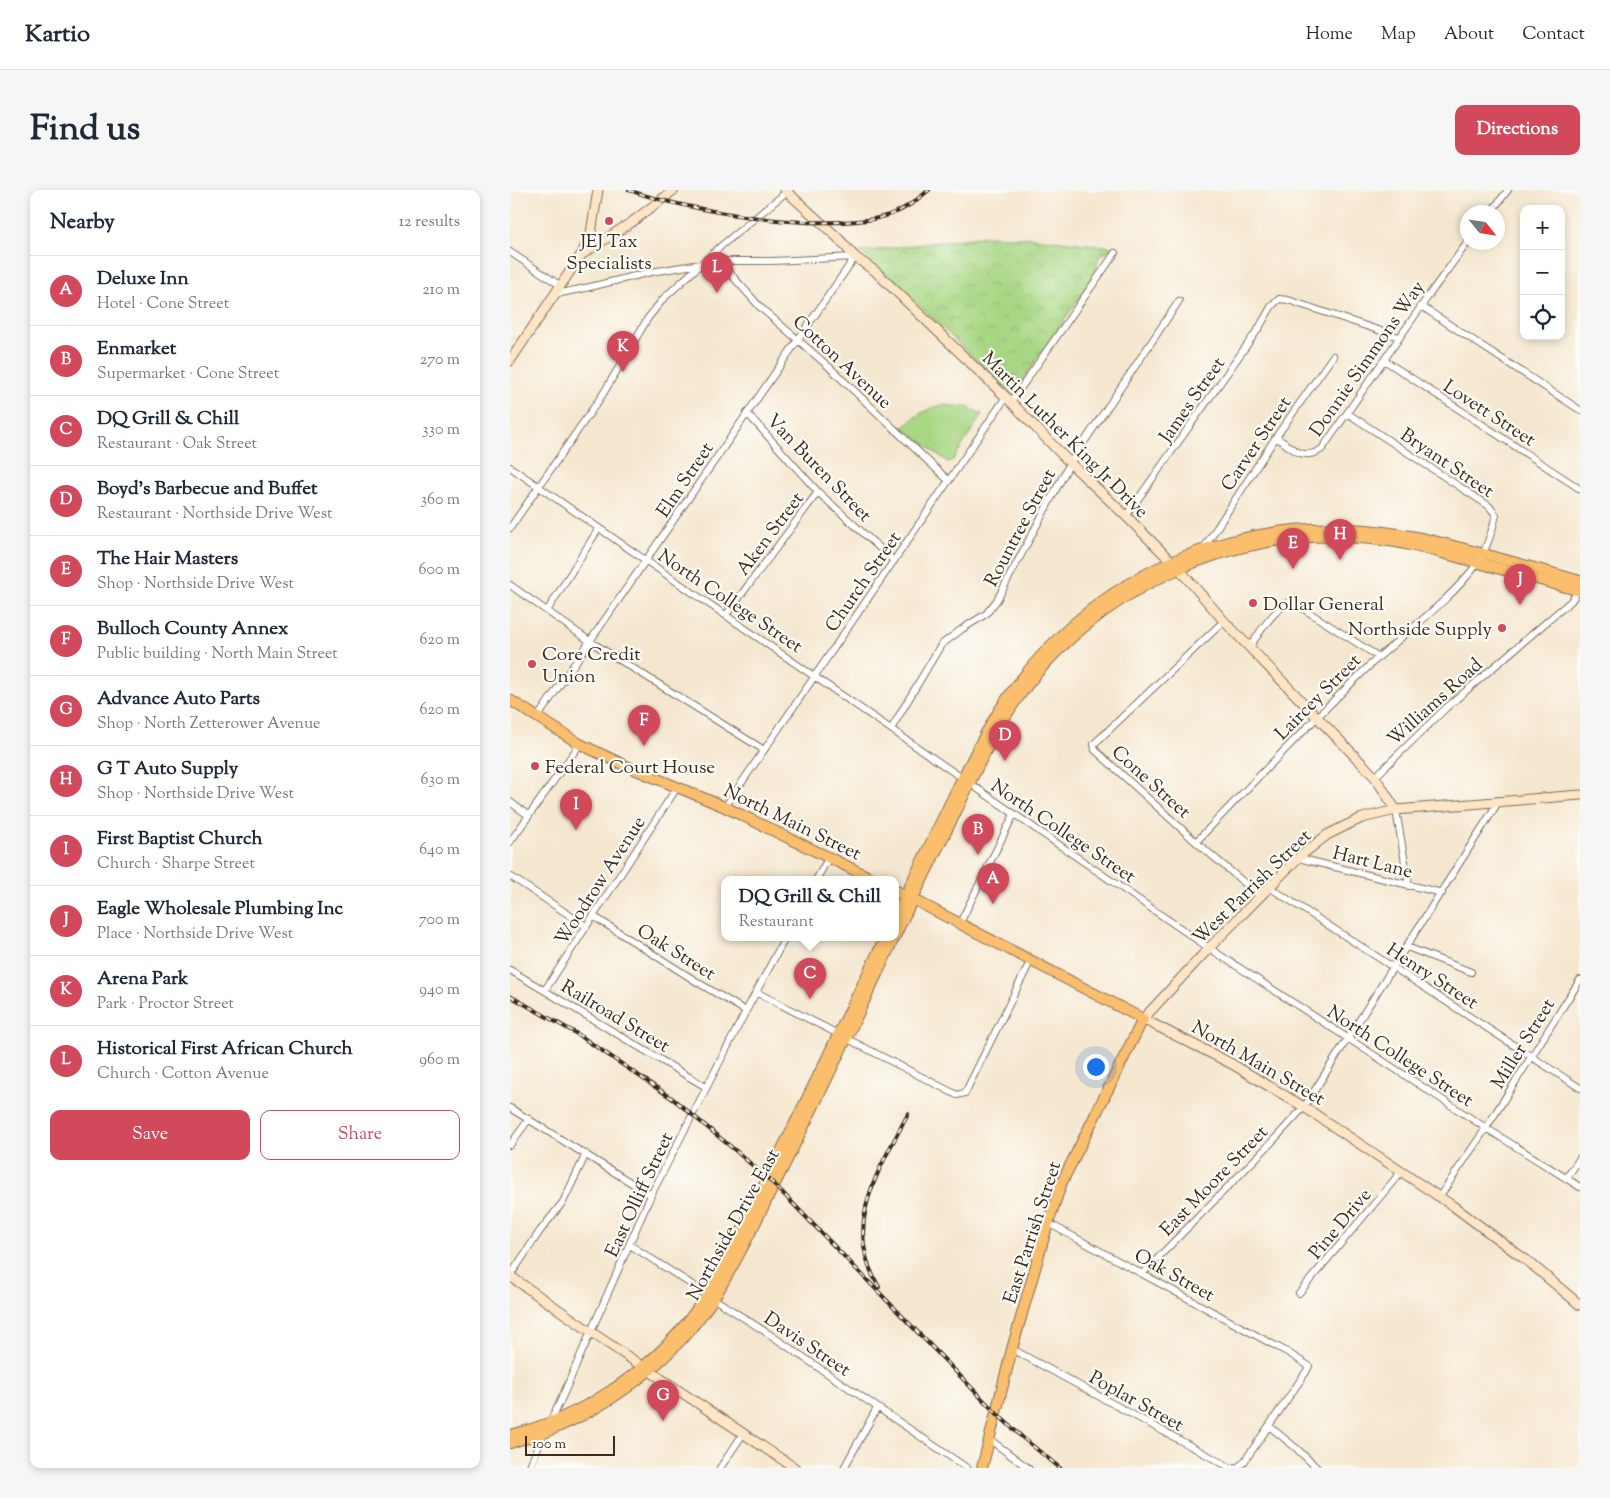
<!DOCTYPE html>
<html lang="en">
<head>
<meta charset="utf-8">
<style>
  :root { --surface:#fff; --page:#f6f6f7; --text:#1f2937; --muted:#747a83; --line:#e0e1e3; --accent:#d1495b }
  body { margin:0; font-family:"Sorts Mill Goudy",serif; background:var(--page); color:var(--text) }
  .controls { position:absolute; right:15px; top:15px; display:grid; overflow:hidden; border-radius:10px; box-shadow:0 2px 8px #0003 }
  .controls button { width:45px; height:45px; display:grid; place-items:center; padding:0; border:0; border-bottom:1px solid var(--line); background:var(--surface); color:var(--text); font:25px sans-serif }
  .compass { position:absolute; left:950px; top:15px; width:45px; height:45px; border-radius:50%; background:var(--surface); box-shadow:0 2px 8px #0003; rotate:120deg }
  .scale { position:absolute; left:15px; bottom:12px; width:90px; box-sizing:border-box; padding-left:5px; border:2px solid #3b2a1e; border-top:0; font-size:14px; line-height:18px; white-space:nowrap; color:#3b2a1e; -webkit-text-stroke:4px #fdfcf7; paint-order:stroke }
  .you { position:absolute; left:585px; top:876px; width:18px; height:18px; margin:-12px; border:4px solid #fff; border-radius:50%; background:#1a73e8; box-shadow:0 0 0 8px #1a73e833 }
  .badge { display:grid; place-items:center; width:32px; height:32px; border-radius:50%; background:var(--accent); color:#fff; font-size:16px; font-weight:700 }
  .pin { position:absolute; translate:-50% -41px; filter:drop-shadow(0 1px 2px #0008) }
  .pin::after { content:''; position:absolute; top:26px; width:18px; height:15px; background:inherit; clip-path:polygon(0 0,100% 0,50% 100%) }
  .popup { position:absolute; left:211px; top:686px; width:178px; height:65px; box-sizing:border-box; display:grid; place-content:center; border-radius:10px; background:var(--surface); filter:drop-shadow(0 1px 4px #0005); font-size:16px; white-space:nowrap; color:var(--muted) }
  .popup b { font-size:19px; color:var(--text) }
  .popup::after { content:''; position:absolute; left:50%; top:100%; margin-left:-10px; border:10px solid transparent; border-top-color:var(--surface) }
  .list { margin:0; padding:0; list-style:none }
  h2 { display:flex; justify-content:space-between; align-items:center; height:65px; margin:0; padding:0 20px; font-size:21px }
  h2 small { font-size:16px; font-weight:400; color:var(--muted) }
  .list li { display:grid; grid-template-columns:32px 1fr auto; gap:15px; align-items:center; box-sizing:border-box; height:70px; padding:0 20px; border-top:1px solid var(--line) }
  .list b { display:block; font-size:19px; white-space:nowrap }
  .list p { margin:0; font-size:16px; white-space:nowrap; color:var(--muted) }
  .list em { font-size:16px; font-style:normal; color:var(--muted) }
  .actions { display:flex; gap:10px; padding:15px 20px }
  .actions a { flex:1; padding:11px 0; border:1px solid var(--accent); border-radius:10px; text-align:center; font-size:18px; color:var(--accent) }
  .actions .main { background:var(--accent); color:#fff }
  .icon { flex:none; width:28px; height:28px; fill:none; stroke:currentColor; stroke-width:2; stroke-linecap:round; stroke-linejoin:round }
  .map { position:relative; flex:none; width:1070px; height:1278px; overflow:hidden; border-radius:10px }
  header { display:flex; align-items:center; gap:30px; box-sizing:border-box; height:70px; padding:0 25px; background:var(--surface); border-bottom:1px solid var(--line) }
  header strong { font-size:24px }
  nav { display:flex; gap:28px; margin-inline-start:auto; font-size:18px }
  .intro { display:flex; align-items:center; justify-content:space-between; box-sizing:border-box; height:120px; padding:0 30px }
  h1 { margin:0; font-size:35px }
  .button { padding:12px 22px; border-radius:10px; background:var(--accent); color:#fff; font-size:18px; font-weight:700 }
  main { display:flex; gap:30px; padding:0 30px }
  aside { flex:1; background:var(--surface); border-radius:10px; box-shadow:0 2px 8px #0003 }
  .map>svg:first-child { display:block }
  .grass { fill:#a8d784; stroke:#728051 }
  .park { fill:url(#park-crowns); stroke:#728051 }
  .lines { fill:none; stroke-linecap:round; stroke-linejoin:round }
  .street-casing { stroke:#7c6c5c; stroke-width:8 }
  .secondary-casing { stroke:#7c6c5c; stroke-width:11 }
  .primary-casing { stroke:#7c6c5c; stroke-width:12 }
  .street { stroke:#fff; stroke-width:6 }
  .secondary { stroke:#fde5c5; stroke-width:9 }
  .primary { stroke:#fabe6d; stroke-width:10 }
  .rail-casing { stroke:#3b2a1e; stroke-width:4 }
  .rail { stroke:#fdfcf7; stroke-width:2; stroke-dasharray:5.5; stroke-linecap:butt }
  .poi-dot { fill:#d1495b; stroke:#fdfcf7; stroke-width:2 }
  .labels { text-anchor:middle; stroke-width:4.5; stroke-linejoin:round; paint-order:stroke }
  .poi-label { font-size:19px; fill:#3b2a1e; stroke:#fdfcf7; text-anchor:start }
  .street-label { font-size:19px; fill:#3b2a1e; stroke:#fdfcf7 }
</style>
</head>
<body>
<header>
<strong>Kartio</strong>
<nav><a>Home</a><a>Map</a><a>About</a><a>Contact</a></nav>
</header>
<div class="intro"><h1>Find us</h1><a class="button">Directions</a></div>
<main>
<aside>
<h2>Nearby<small>12 results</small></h2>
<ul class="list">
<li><span class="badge">A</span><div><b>Deluxe Inn</b><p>Hotel · Cone Street</p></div><em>210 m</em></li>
<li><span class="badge">B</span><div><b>Enmarket</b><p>Supermarket · Cone Street</p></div><em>270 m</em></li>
<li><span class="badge">C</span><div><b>DQ Grill &amp; Chill</b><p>Restaurant · Oak Street</p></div><em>330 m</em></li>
<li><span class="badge">D</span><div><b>Boyd's Barbecue and Buffet</b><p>Restaurant · Northside Drive West</p></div><em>360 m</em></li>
<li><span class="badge">E</span><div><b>The Hair Masters</b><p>Shop · Northside Drive West</p></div><em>600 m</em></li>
<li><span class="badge">F</span><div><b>Bulloch County Annex</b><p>Public building · North Main Street</p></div><em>620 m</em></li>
<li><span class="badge">G</span><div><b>Advance Auto Parts</b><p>Shop · North Zetterower Avenue</p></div><em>620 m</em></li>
<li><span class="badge">H</span><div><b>G T Auto Supply</b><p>Shop · Northside Drive West</p></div><em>630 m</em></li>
<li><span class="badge">I</span><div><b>First Baptist Church</b><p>Church · Sharpe Street</p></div><em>640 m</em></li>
<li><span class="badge">J</span><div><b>Eagle Wholesale Plumbing Inc</b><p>Place · Northside Drive West</p></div><em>700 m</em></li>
<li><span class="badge">K</span><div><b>Arena Park</b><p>Park · Proctor Street</p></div><em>940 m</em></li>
<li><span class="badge">L</span><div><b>Historical First African Church</b><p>Church · Cotton Avenue</p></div><em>960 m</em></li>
</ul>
<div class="actions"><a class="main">Save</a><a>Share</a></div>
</aside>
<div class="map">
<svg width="1070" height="1278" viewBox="0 0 1070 1278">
  <defs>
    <pattern id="park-crowns" width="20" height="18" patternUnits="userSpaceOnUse" patternTransform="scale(1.25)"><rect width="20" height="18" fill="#a8d784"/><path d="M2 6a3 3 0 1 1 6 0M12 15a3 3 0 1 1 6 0" fill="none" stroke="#92b972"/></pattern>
  </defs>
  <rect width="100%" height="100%" fill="#fdfcf7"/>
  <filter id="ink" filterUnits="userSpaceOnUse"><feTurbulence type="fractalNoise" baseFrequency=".02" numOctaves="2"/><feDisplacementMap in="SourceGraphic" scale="10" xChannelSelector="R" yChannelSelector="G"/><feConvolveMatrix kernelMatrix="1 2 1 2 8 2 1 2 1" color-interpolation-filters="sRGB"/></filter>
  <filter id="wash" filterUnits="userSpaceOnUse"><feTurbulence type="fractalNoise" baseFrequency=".0096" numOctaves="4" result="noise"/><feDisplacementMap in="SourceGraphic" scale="20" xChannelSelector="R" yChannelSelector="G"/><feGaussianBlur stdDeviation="1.12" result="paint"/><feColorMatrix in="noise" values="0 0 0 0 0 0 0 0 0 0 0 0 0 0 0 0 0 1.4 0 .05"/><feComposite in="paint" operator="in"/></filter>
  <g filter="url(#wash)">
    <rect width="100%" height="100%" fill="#f5e7cf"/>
    <path class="grass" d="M432 215 457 217 472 224 443 270 438 272 393 238C406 225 414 220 432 215Z"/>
    <path class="park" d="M477 46 523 48 603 57 596 63 590 65 587 72 586 84 502 205 376 83 350 62Z"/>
  </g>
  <g filter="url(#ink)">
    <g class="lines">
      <defs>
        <path id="street" d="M981 22 998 0
          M0 62 51 96
          M209 71 250 117 318 176 439 291
          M46 104 80 97 141 82 209 71H262L345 67
          M911 116 1070 220
          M874 170 1070 299
          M501 212 605 63
          M237 223 308 302 384 371
          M766 247C782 258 793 272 812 259L924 98 958 52
          M0 277 699 758 976 938 1070 997
          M616 326 749 138 761 117 769 109 778 110 889 147
          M0 338 93 204 138 128 154 108 211 56 279 0
          M693 359 766 247 823 166
          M0 395 81 452 254 560
          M37 421 89 338
          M216 425 308 302
          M714 431 584 554 585 560 686 652 750 706
          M739 457C752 440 762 421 781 411L869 467
          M27 528 345 67
          M381 539 431 455 452 439 476 424 487 410 560 273 669 111
          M865 587 936 518 1061 411 1070 399
          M0 612 18 625
          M215 617 496 207
          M886 620 899 696
          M0 652 70 554
          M686 652C743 592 800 533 859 476 894 443 938 413 967 374 975 363 983 339 986 325L979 316 837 223
          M788 668 932 703
          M0 686 76 736
          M306 690 319 667
          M759 697 1070 898
          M83 726 192 795 236 821
          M450 733 504 624
          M897 757 961 782
          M0 780 196 897
          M35 800 168 596
          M246 802 447 905 455 903 521 770
          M0 918 141 1005
          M0 955 19 929
          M1056 989 1070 968
          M930 1006 976 938 1070 790
          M120 1055 262 1146 457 1278
          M633 1083 760 954 794 917 989 611
          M0 1086 30 1041 53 1012 76 964
          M789 1103 891 982
          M502 1159 721 1278 728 1277 734 1272 796 1182 799 1176 777 1162 538 1033
          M40 1232 50 1212 141 1005 236 821 275 748
          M759 1236 786 1258 807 1278
          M479 1249 518 1278
          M19 1278 35 1241
          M210 1278 233 1244
          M334 1278 367 1218"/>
        <path id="secondary" d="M275 0 327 47 345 67 365 81 501 212 560 273 616 326 669 379 714 431 865 587 886 620
          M73 62 81 43 88 0
          M0 171 71 65 122 32 164 0
          M1070 605 886 620 852 628 837 635 817 645 788 668 699 758 633 829 722 874 794 917 943 1016 1020 1073 1070 1115
          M0 1086 81 1142 285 1278"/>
        <path id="primary" d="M0 510 70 554 114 575 215 617 365 690
          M385 700 633 829 552 992 538 1033 502 1159 472 1278
          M385 727C404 687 424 647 443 607 461 572 478 535 501 503 594 375 740 319 894 345 915 348 935 354 955 359 993 369 1032 380 1070 391
          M385 746C405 704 425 663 446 622 463 586 480 549 503 515 579 401 725 332 862 349 895 352 926 361 958 370 995 380 1033 391 1070 401
          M0 1245C68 1229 135 1185 178 1131 215 1084 237 1028 264 975 302 900 338 824 375 748
          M0 1253C12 1249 25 1246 36 1242 104 1215 165 1168 205 1106 231 1065 251 1020 274 976 312 901 348 824 384 748"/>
      </defs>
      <use href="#street" class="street-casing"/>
      <use href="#secondary" class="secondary-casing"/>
      <use href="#primary" class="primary-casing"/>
      <use href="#street" class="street"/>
      <use href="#secondary" class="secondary"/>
      <use href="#primary" class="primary"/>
      <defs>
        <path id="rail" d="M119 0C143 9 167 14 192 19 239 28 284 34 332 32 349 31 368 30 384 23 397 18 408 9 419 0
          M0 806 69 845 163 909 226 961 264 994 485 1222 513 1248 550 1278
          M369 1097C331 1035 369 980 398 924"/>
      </defs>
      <use href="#rail" class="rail-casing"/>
      <use href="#rail" class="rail"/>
    </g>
  </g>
  <g class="poi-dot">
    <circle cx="99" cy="31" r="5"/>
    <circle cx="743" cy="413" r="5"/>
    <circle cx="992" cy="438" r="5"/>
    <circle cx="22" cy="474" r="5"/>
    <circle cx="25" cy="576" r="5"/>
  </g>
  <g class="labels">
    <g class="poi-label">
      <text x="99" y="57" text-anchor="middle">JEJ Tax<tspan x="99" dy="22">Specialists</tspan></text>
      <text x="753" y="420">Dollar General</text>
      <text x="982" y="445" text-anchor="end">Northside Supply</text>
      <text x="32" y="470">Core Credit<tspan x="32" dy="22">Union</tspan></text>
      <text x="35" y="583">Federal Court House</text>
    </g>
    <g class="street-label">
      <text transform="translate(856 168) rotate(-55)" y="7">Donnie Simmons Way</text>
      <text transform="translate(333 171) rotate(43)" y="7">Cotton Avenue</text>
      <text transform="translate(681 209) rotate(-55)" y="7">James Street</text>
      <text transform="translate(980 222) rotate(33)" y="7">Lovett Street</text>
      <text transform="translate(556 244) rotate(45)" y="7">Martin Luther King Jr Drive</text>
      <text transform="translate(745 253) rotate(-56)" y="7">Carver Street</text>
      <text transform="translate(938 272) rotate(34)" y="7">Bryant Street</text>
      <text transform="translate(310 277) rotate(46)" y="7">Van Buren Street</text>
      <text transform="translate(174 289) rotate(-56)" y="7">Elm Street</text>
      <text transform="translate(509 337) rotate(-62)" y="7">Rountree Street</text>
      <text transform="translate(259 343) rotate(-53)" y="7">Aken Street</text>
      <text transform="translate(352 391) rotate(-55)" y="7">Church Street</text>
      <text transform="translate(221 410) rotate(34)" y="7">North College Street</text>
      <text transform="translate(807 506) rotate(-45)" y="7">Laircey Street</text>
      <text transform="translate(924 511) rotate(-42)" y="7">Williams Road</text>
      <text transform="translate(642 591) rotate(42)" y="7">Cone Street</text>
      <text transform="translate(283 631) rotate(26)" y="7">North Main Street</text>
      <text transform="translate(554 640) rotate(34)" y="7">North College Street</text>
      <text transform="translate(863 671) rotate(14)" y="7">Hart Lane</text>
      <text transform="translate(89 690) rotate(-57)" y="7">Woodrow Avenue</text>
      <text transform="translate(741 696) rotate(-44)" y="7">West Parrish Street</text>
      <text transform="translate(167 761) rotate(32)" y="7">Oak Street</text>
      <text transform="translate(923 785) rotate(33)" y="7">Henry Street</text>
      <text transform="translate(106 825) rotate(31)" y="7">Railroad Street</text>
      <text transform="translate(1012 853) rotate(-58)" y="7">Miller Street</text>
      <text transform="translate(891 865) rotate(33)" y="7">North College Street</text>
      <text transform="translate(749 872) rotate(30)" y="7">North Main Street</text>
      <text transform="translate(703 990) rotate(-46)" y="7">East Moore Street</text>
      <text transform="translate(128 1004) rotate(-65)" y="7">East Olliff Street</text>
      <text transform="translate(829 1033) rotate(-50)" y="7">Pine Drive</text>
      <text transform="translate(222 1034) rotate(-61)" y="7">Northside Drive East</text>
      <text transform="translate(521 1042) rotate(-72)" y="7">East Parrish Street</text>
      <text transform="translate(665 1084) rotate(29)" y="7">Oak Street</text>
      <text transform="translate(298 1153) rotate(34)" y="7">Davis Street</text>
      <text transform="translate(627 1210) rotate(29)" y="7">Poplar Street</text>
    </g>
  </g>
</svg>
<div class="controls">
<button>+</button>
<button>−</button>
<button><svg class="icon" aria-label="locate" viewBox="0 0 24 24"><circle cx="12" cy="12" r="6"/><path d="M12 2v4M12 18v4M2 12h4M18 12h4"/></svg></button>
</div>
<svg class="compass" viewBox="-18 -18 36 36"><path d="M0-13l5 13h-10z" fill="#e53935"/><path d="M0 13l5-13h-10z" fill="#747a83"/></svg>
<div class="scale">100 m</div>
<div class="you"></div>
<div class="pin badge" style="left:483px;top:714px">A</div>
<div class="pin badge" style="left:468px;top:665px">B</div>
<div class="pin badge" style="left:300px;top:809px">C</div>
<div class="popup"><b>DQ Grill &amp; Chill</b>Restaurant</div>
<div class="pin badge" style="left:495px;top:571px">D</div>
<div class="pin badge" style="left:783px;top:379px">E</div>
<div class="pin badge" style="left:134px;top:556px">F</div>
<div class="pin badge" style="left:153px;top:1231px">G</div>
<div class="pin badge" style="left:830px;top:370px">H</div>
<div class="pin badge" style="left:66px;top:640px">I</div>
<div class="pin badge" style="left:1010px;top:415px">J</div>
<div class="pin badge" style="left:113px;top:182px">K</div>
<div class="pin badge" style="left:207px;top:103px">L</div>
</div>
</main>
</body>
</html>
